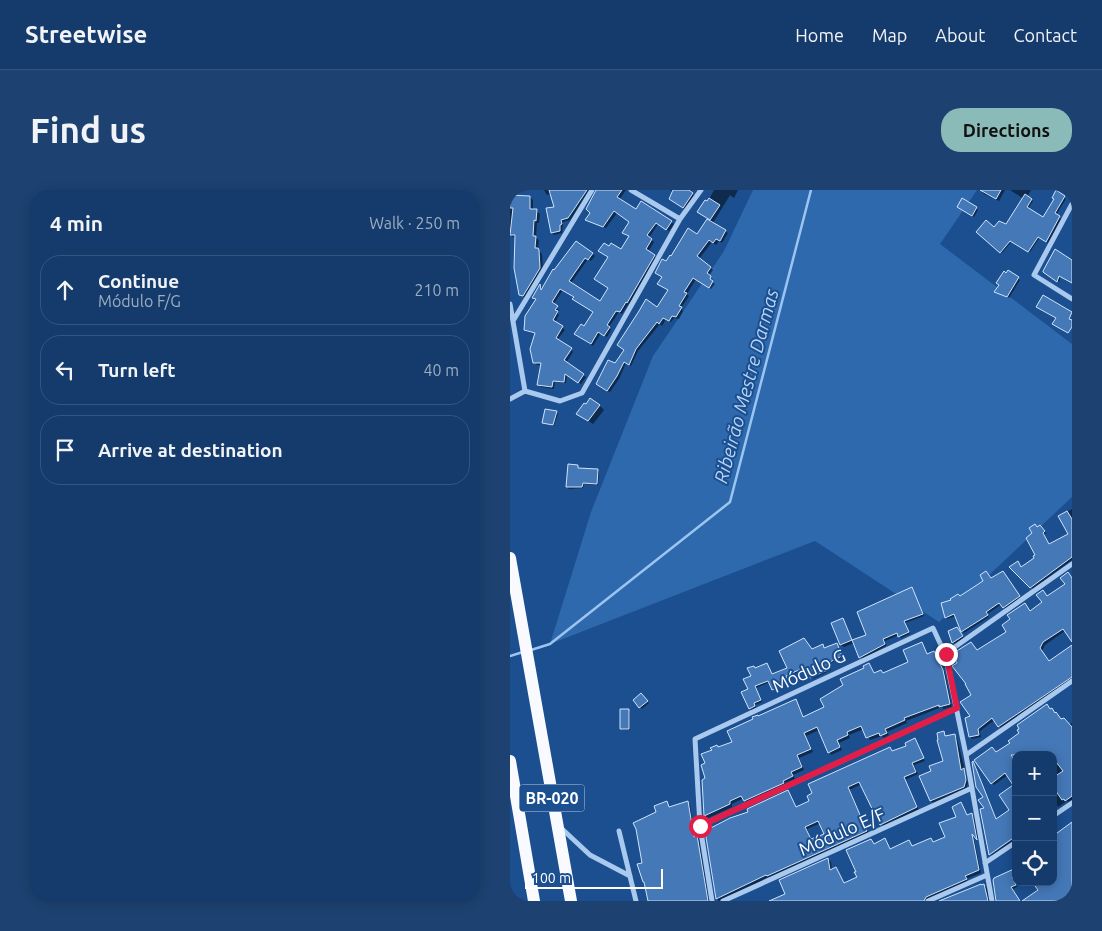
<!DOCTYPE html>
<html lang="en">
<head>
<meta charset="utf-8">
<style>
  :root { --surface:#143b6b; --page:#1d4271; --text:#f1f3f6; --muted:#9dadc1; --line:#33557e; --accent:#8bbbb9 }
  body { margin:0; font-family:Ubuntu,sans-serif; background:var(--page); color:var(--text) }
  .controls { position:absolute; right:15px; bottom:15px; display:grid; overflow:hidden; border-radius:10px; box-shadow:0 2px 12px #0003 }
  .controls button { width:45px; height:45px; display:grid; place-items:center; padding:0; border:0; border-bottom:1px solid var(--line); background:var(--surface); color:var(--text); font:25px sans-serif }
  .scale { position:absolute; left:15px; bottom:12px; width:138px; box-sizing:border-box; padding-left:5px; border:2px solid #fff; border-top:0; font-size:14px; line-height:18px; white-space:nowrap; color:#fff; -webkit-text-stroke:4px #1b4f8f; paint-order:stroke }
  .stop { position:absolute; width:15px; height:15px; margin:-11px; border:4px solid #e11d48; border-radius:50%; background:#fff }
  .stop.end { background:#e11d48; border-color:#fff; box-shadow:0 1px 5px #0008 }
  .list { margin:0; padding:0; list-style:none }
  h2 { display:flex; justify-content:space-between; align-items:center; height:65px; margin:0; padding:0 20px; font-size:21px }
  h2 small { font-size:16px; font-weight:400; color:var(--muted) }
  .list li { display:grid; grid-template-columns:32px 1fr auto; gap:15px; align-items:center; box-sizing:border-box; height:70px; margin:0 10px 10px; padding:0 10px; border:1px solid var(--line); border-radius:20px }
  .list b { display:block; font-size:19px; white-space:nowrap }
  .list p { margin:0; font-size:16px; white-space:nowrap; color:var(--muted) }
  .list em { font-size:16px; font-style:normal; color:var(--muted) }
  .icon { flex:none; width:28px; height:28px; fill:none; stroke:currentColor; stroke-width:2; stroke-linecap:round; stroke-linejoin:round }
  .map { position:relative; flex:none; width:562px; height:711px; overflow:hidden; border-radius:20px }
  header { display:flex; align-items:center; gap:30px; box-sizing:border-box; height:70px; padding:0 25px; background:var(--surface); border-bottom:1px solid var(--line) }
  header strong { font-size:24px }
  nav { display:flex; gap:28px; margin-inline-start:auto; font-size:18px }
  .intro { display:flex; align-items:center; justify-content:space-between; box-sizing:border-box; height:120px; padding:0 30px }
  h1 { margin:0; font-size:35px }
  .button { padding:12px 22px; border-radius:20px; background:var(--accent); color:#111; font-size:18px; font-weight:700 }
  main { display:flex; gap:30px; padding:0 30px }
  aside { flex:1; background:var(--surface); border-radius:20px; box-shadow:0 2px 12px #0003 }
  .map>svg:first-child { display:block }
  .green { fill:#2e69ad }
  .shadow { fill:#0007; fill-rule:evenodd }
  .lines { fill:none; stroke-linecap:round; stroke-linejoin:round }
  .stream { stroke:#9cc4f0; stroke-width:2.5 }
  .building { fill:#4478b7; stroke:#cfe3fa; fill-rule:evenodd }
  .minor { stroke:#a9c9ee; stroke-width:5 }
  .trunk { stroke:#f8faff; stroke-width:12 }
  .route { stroke:#e11d48; stroke-width:6 }
  .labels { text-anchor:middle; stroke-width:4; stroke-linejoin:round; paint-order:stroke }
  .shield { fill:#1b4f8f; stroke:#bbcadd; stroke-width:1 }
  .shield-label { font-size:16px; font-weight:bold; fill:#fff }
  .street-label { font-size:18px; fill:#fff; stroke:#1b4f8f }
  .water-label { font-size:19px; font-style:italic; fill:#b5d3f5; stroke:#1b4f8f }
</style>
</head>
<body>
<header>
<strong>Streetwise</strong>
<nav><a>Home</a><a>Map</a><a>About</a><a>Contact</a></nav>
</header>
<div class="intro"><h1>Find us</h1><a class="button">Directions</a></div>
<main>
<aside>
<h2>4 min<small>Walk · 250 m</small></h2>
<ul class="list">
<li><svg class="icon" aria-label="ahead" viewBox="0 0 24 24"><path d="M12 20V5M6 11l6-6 6 6"/></svg><div><b>Continue</b><p>Módulo F/G</p></div><em>210 m</em></li>
<li><svg class="icon" aria-label="left" viewBox="0 0 24 24"><path d="M17 20v-9H6M10 6l-5 5 5 5"/></svg><div><b>Turn left</b></div><em>40 m</em></li>
<li><svg class="icon" aria-label="arrive" viewBox="0 0 24 24"><path d="M6 21V4h12l-3 4 3 4H6"/></svg><div><b>Arrive at destination</b></div></li>
</ul>
</aside>
<div class="map">
<svg width="562" height="711" viewBox="0 0 562 711">
  <rect width="100%" height="100%" fill="#1b4f8f"/>
  <path class="green" d="M243 0H467L430 54 562 154V307L429 432 305 351 40 454 81 322 143 166 214 61Z"/>
  <path class="shadow" d="M34 0H79L60 30 53 32 52 43 44 45 42 43 45 18 42 4 37 5Z
    M91 0H116L109 10 126 21 161 32 164 34 159 41 148 34 139 48 144 52 138 62 146 68 120 114 119 113 112 124 109 122 99 137 101 140 97 147 91 143 83 156 68 146 84 123 66 111 64 109 65 107 53 100 43 115 49 120 47 123 49 125 45 132 55 140 47 150 49 175 51 176 62 160 63 162 56 173 76 187 71 194 57 185 56 193 45 192 44 199 31 197 28 195 32 175H27L24 172 26 144 18 142 16 140 26 111 23 108 31 96 33 99 67 53 85 66 81 71 78 69 61 93 91 113 99 99 111 61 120 47 113 43 120 32 107 23 96 38 77 30Z
    M160 0H182L180 2 184 5 175 19 162 10 163 2Z
    M204 0H228L224 8 220 5 203 33 218 43 212 53 209 51 206 55 202 52 189 69 203 80 199 86 203 90 202 92 205 94 201 99 186 89 177 104 179 106 171 118 173 121 169 129 164 128 161 132 156 129 152 136 150 134 128 161 121 176 116 173 109 189 100 202 90 197 159 101 151 96 156 73 187 46 199 29 197 13Z
    M473 0H495L489 11 474 4 472 2Z
    M500 0H521L517 7 523 11 518 19 534 29 545 10 547 2 556 9 546 25 551 29 538 53 530 47 520 62 502 51 492 63 467 42 497 36 514 9Z
    M0 7H20L23 10V21H26L30 24 29 33H27L26 48 29 50 28 60 32 64 33 82 17 109 10 104 6 47H3L0 44Z
    M453 9 468 20 464 27 450 18Z
    M562 68V93L551 86 549 92 537 84Z
    M498 82 510 90 499 108 486 102Z
    M90 216 94 220 83 234 68 224Z
    M46 222 48 224 44 236 34 233Z
    M67 276 69 279 87 280 89 282 88 295 74 294 73 298 59 299 57 297Z
    M562 319V370L523 399 501 377 509 374 512 378 526 368 527 338H532L536 343 534 345 540 356 560 344 550 326Z
    M494 384 510 408 495 419 492 414 477 424 479 427 454 443 446 426 437 429 436 428 450 408Z
    M562 389V450L555 441 535 455 532 461 540 472 562 456V490L491 538 485 530 470 541 471 547 462 549 460 547 467 461 483 453Z
    M402 399 414 426 395 433 400 444 391 448 389 445 375 451 376 456 352 469 344 453 334 457 331 455 323 434 332 430 335 432 343 451 357 445Z
    M449 440 454 448 445 454 440 441Z
    M412 453 418 465 424 462 427 465 435 483 442 517 433 519 432 517 396 531 397 533 377 542 379 545 374 548 372 546 360 550 354 539 339 545 340 548 329 553 332 560 321 565 309 540 296 546 303 562 289 568 294 580 283 585 285 589 275 593 276 595 237 613 234 608 222 614V617L198 628 195 626 193 590 197 589 209 558 224 553 249 528 285 511 294 528 315 518 335 496 356 479 359 474 365 484H374L400 472Z
    M327 454 333 468 319 474 321 480 303 489 297 478 277 488 279 495 265 501 260 492 246 498 252 512 245 515 246 518 241 520 240 518 239 500 242 487 257 474 263 485 279 478 302 460 313 456 315 459Z
    M131 504 139 513 132 519 124 510Z
    M118 520 120 522V540H113L112 538Z
    M552 531 558 535 562 533V610L558 612 557 611 548 617 547 615 543 618V606L548 602 543 595V565H506V644L480 662 475 607 463 573 487 630 501 620 505 595 498 585 484 595 482 593 486 564Z
    M433 543 436 547 445 546 447 548 458 593 456 599 423 613 421 611 423 581 435 571Z
    M405 550 415 571 404 575 408 584 395 590 409 620 373 636 352 594 339 600 359 643 260 688 259 687 209 711 207 709 197 641 240 622 278 602 287 618 301 612 380 558 383 562 398 556ZM311 633 316 644 302 650 297 639Z
    M157 613 161 618 177 613 180 615 185 647 187 646 189 649 199 711H140L134 674 148 623Z
    M451 614 458 626 462 625 464 627 468 649 463 644 471 683 456 689 458 692 418 711H264L276 704 318 669 321 672 322 681 326 679 328 681 334 694 348 688 361 650 365 655 375 650 381 660 399 652 402 657 421 649 424 653 436 648 448 628Z
    M562 634V711H519L530 700 524 692H543Z
    M506 647V649L482 666 481 665Z
    M506 679V688L504 690 507 697 503 699 504 701 497 706 501 711H488Z
    M474 695 477 698 479 711H432Z"/>
  <g class="lines">
    <path class="stream" d="M21 460 40 454 220 312 301 0
      M0 466 13 462"/>
  </g>
  <path class="building" d="M39 0H77L58 28 51 30 52 34 50 35V41L41 43 36 18 44 17Z
    M86 0H112L107 7 126 19 131 11 162 31 156 40 146 33 137 45 142 49 136 59 145 65 117 113 116 112 110 122 106 121 97 135 100 137 94 146 88 142 81 154 64 144 71 134 74 136 83 122 62 109 64 107 50 99 42 112 48 116 45 120 48 121 43 130 53 136 46 148 62 158 54 170 74 184 68 193 55 184 54 192 43 191 42 197 27 195 31 173H23L20 159 25 143 14 140 15 126 26 109 22 108 30 94 31 100 43 79 44 80 66 51 83 63 78 70 75 68 59 91 90 111 98 98 84 89 98 67 88 61 94 53 99 56 101 53 111 59 119 46 112 43 119 32 104 21 93 37 75 30 80 23 76 19Z
    M163 0H179L183 3 173 18 159 9Z
    M470 0H491L486 9Z
    M546 0 555 6 545 23 550 26 536 52 528 47 518 62 500 51 490 63 466 42 476 30 484 37 489 31 496 34 515 4 522 9 517 17 533 27 544 9 542 8Z
    M0 5 20 6V19H27L26 31 24 30 23 46H26L25 58H28L29 60 30 78 13 106 9 105 4 78 5 45H0L3 18H0Z
    M199 8 210 15 200 30 187 22 195 10 197 11Z
    M452 8 467 17 462 26 447 17Z
    M197 29 216 40 210 51 206 49 203 53 199 50 187 66 201 77 197 83 201 86 200 89 203 91 199 98 183 88 174 102 177 103 169 116 172 117 166 127 162 126 159 131 153 128 149 134 147 132 126 159 119 175 114 172 107 186 97 201 86 194 98 170 105 173 114 160 107 155 129 121 136 109 147 117 158 100 147 94 152 87 145 83 152 69 156 71 160 65 161 66 178 38 187 44Z
    M545 59 562 70V93L549 86 547 92 533 82V81Z
    M498 80 509 87 497 107 484 102 489 95 486 93 494 81 496 83Z
    M533 105 562 122 559 129 562 130V137L558 143 542 134 546 128 526 117Z
    M80 208 90 215 78 231 66 224 74 213 76 214Z
    M35 219 47 221 43 235 32 233Z
    M58 274 68 275V278L88 279 87 294 73 293 72 297H56Z
    M557 321 562 329V367L520 398 499 377 508 371 511 377 524 368 523 366 525 365 516 348 522 343 519 338 525 334 527 337 530 335 535 341 533 343 539 354 558 344 548 326Z
    M476 381 481 388 493 381 510 406 493 418 489 413 476 422 478 425 451 442 444 424 435 428 431 413 441 410 440 409 448 404 450 406 473 391 470 385Z
    M558 382 562 388V452L553 439 533 452 530 458 539 471 562 455V487L488 537 482 528 468 539 469 545 459 547 455 528 460 526 450 512 461 505 455 494H456L442 476 447 473 444 466 446 464 445 462 461 452 467 460 496 442 492 435 500 429 497 425 515 413 520 421 532 412 526 405 533 400 537 406 555 394 550 388Z
    M402 397 413 424 394 431 399 442 388 447 387 443 373 449 375 454 349 468 342 450 356 445 347 422Z
    M333 428 342 450 330 455 321 433Z
    M447 437 453 446 442 453 438 441Z
    M294 448 302 459 313 454 314 458 327 453 332 466 318 473 320 479 300 488 295 477 276 486 279 493 262 500 258 491 245 496 251 510 244 513 245 516 239 519 231 502 238 499 233 489 241 486 237 478 244 476 245 478 257 473 262 484 277 478 269 461Z
    M412 452 417 464 424 461 433 480 440 514 429 517V515L394 528 395 530 375 539 377 543 370 546 369 543 356 548 351 536 337 542 338 545 327 550 330 557 318 563 307 537 294 543 301 559 287 565 292 577 281 582 283 586 273 591 274 593 234 611 231 606 220 611V614L194 626 192 590 195 588 191 575 195 573 191 564 202 560 200 558 207 555 208 557 222 552 217 541 243 529 242 527 248 525V526L286 509 293 527 314 517 310 509 333 495 330 489 354 478 353 476 359 473 364 483 371 480 373 483 398 472 393 460Z
    M131 503 138 511 129 518 123 510Z
    M537 514 540 519 542 518 545 523 546 522 551 529 554 528 562 537V606L555 611 554 609 552 610 543 597V592L546 590 544 587 553 581 543 568V565H501L506 572V646L479 665 470 619 474 618 468 610 473 607 466 597 462 572 463 571 486 629 499 620 489 605 503 595 495 583 481 594 464 570 482 557 486 562 500 553 498 551 509 543 507 540 509 539 507 535Z
    M110 519H119V539H110Z
    M434 541 435 546 445 544 451 580 454 578 456 590 454 597 420 611 409 586 421 581 419 576 433 571 427 550H428L427 543Z
    M405 548 414 568 402 573 406 582 394 587 407 617 370 635 349 592 338 597 357 641 257 686 256 685 206 709 195 641 220 628 238 622 237 619 278 600 286 617 299 611 297 606 302 603 298 594 380 557 382 561 396 556 395 553ZM308 631 314 644 301 649 295 637Z
    M157 611 159 617 178 611 184 647 187 645 198 711H138L134 692H133L127 674 132 673 126 639 123 633 146 622 144 616Z
    M451 612 457 625 462 623 467 650 462 644 469 680 455 686 457 689 416 707 414 711H259L275 704 269 690 318 668 320 680 326 677 334 693 347 687 344 682H346L336 660 361 649 364 654 375 648 380 659 399 650 402 656 421 648 423 652 435 647 429 633 446 627 442 617Z
    M562 632V704L552 711H512L528 700 525 696 532 692H543V646Z
    M506 678V684L502 687 506 695 501 697 510 711H486L483 690 484 688Z
    M471 694V695L474 694 478 711H429Z"/>
  <g class="lines">
    <path class="minor" d="M562 14 524 85 562 109
      M170 29 191 0
      M0 114 15 201 50 211 72 203 170 29 121 0
      M3 131 82 0
      M0 209 15 201
      M435 464 562 374
      M456 565 562 491
      M543 626 562 613
      M190 636 447 518
      M51 638 80 665 120 686
      M109 641 126 711
      M475 673 506 652
      M202 711 190 636 185 549 423 438 435 464 456 565 482 711
      M213 711 462 598
      M418 711 477 685"/>
    <path class="trunk" d="M0 368 61 711
      M0 571 24 711"/>
  </g>
  <g class="lines">
    <path class="route" d="M190 636 447 518 436 464"/>
  </g>
  <g class="labels">
    <rect class="shield" x="9.5" y="594.5" width="65" height="27" rx="4"/>
    <g class="shield-label">
      <text x="42" y="614">BR-020</text>
    </g>
    <g class="street-label">
      <text transform="translate(299 481) rotate(-25)" y="6">Módulo G</text>
      <text transform="translate(332 642) rotate(-24)" y="6">Módulo E/F</text>
    </g>
    <g class="water-label">
      <text transform="translate(236 196) rotate(-75)" y="7">Ribeirão Mestre Darmas</text>
    </g>
  </g>
</svg>
<div class="controls">
<button>+</button>
<button>−</button>
<button><svg class="icon" aria-label="locate" viewBox="0 0 24 24"><circle cx="12" cy="12" r="6"/><path d="M12 2v4M12 18v4M2 12h4M18 12h4"/></svg></button>
</div>
<div class="scale">100 m</div>
<div class="stop" style="left:190px;top:636px"></div>
<div class="stop end" style="left:436px;top:464px"></div>
</div>
</main>
</body>
</html>
